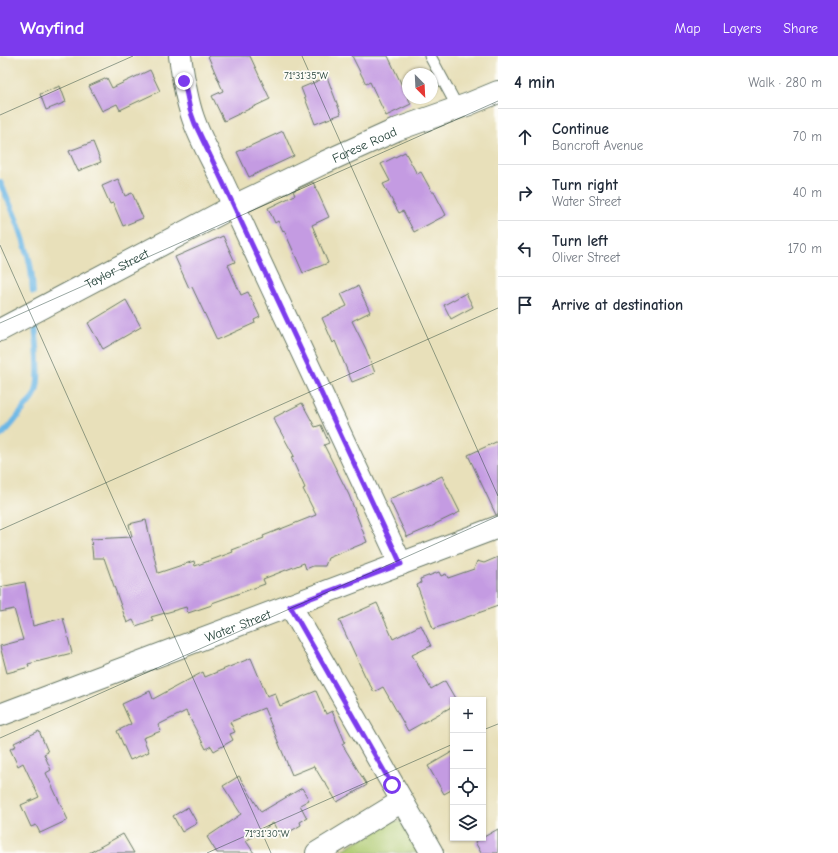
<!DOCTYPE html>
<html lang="en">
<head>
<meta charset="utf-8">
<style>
  :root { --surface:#fff; --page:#f6f6f7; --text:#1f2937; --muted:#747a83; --line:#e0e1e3; --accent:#7c3aed }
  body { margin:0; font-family:"Comic Neue",sans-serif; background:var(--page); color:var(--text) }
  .controls { position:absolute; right:12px; bottom:12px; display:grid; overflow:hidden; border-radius:0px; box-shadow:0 1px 3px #0004 }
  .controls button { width:36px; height:36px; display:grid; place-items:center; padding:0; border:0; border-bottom:1px solid var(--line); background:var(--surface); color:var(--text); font:20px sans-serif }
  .compass { position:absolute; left:402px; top:12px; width:36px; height:36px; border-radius:50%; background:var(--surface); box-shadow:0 1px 3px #0004; rotate:156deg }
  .stop { position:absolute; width:12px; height:12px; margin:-9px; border:3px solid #7c3aed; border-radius:50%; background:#fff }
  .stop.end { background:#7c3aed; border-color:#fff; box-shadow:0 1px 4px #0008 }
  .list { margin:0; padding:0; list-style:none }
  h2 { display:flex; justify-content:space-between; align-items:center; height:52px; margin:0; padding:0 16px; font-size:17px }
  h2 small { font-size:13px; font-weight:400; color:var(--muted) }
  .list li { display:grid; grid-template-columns:26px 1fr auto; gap:12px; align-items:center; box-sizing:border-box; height:56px; padding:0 16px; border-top:1px solid var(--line) }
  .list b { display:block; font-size:15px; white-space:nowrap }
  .list p { margin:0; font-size:13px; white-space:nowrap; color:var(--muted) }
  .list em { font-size:13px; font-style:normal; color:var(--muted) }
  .icon { flex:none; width:22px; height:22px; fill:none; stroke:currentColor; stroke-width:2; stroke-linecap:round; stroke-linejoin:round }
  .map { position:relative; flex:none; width:498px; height:797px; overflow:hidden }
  header { display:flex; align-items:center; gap:24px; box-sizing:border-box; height:56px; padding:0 20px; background:var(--accent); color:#fff }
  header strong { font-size:19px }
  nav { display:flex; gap:22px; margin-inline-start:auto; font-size:14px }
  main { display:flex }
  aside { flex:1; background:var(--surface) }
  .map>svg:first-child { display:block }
  .green { fill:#aeca70; stroke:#668452 }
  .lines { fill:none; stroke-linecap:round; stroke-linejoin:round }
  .stream { stroke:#6cb7e5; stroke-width:6 }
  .building { fill:#c49be2 }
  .service-casing { stroke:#657663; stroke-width:13 }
  .minor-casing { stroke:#657663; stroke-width:24 }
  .tertiary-casing { stroke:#657663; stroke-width:24 }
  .service { stroke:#fff; stroke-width:11 }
  .minor { stroke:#fff; stroke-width:22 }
  .tertiary { stroke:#fff; stroke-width:22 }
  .route { stroke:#7c3aed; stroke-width:5 }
  .ticks { fill:none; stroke:#1f3d34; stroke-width:1; stroke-opacity:0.45 }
  .labels { text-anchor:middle; stroke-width:3.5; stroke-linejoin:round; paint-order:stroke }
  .street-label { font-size:13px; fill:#1f3d34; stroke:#fdfcf7 }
  .ticks-label { font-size:10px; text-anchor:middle; fill:#1f3d34; stroke:#fdfcf7; stroke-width:3.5; stroke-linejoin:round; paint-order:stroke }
</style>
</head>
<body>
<header>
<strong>Wayfind</strong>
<nav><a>Map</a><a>Layers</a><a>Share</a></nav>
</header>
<main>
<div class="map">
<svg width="498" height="797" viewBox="0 0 498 797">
  <rect width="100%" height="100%" fill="#fdfcf7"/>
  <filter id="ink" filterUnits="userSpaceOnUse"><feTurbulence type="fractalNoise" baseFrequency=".025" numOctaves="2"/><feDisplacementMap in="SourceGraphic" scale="8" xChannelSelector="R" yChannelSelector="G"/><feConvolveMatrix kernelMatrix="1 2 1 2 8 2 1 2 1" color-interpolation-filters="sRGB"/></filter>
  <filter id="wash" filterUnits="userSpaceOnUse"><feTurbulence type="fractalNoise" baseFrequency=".012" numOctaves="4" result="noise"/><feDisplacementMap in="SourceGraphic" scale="16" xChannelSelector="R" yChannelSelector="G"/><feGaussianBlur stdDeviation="0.9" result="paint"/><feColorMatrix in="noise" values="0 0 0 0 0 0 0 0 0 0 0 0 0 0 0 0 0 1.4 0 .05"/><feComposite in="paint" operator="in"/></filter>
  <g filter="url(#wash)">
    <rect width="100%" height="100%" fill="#e8e0ba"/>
    <path class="green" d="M393 765 401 766 404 769 420 797H338L385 768Z"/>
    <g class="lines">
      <path class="stream" d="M0 126C12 152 24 179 30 208 32 217 32 227 33 236
        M0 380C9 373 15 364 22 355 26 349 32 344 35 338 42 323 36 285 35 267"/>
    </g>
    <g id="blocks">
      <path class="building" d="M208 0H250L270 43 224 65 212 40 223 35Z
        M352 0H388L411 48 386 60 370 26 366 28Z
        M150 14 160 35 120 54 117 48 102 55 89 30 107 22 112 32Z
        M327 21 341 58 315 68 301 32Z
        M60 30 66 46 46 54 40 38Z
        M283 75 294 100 249 121 237 96Z
        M93 86 101 106 78 115 69 95Z
        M405 96 417 118 421 116 432 136H434L446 159 414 176 403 155 399 157 383 128 390 125 381 108Z
        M118 123 125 140 132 137 143 162 123 170 113 147 110 148 102 130Z
        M313 126 329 161 312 169 328 207 303 217 284 174 283 175 278 165 275 167 268 152 295 139 293 135Z
        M223 180 235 206 228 209 241 239 248 236 260 261 254 264 255 267 217 284 192 231 189 232 175 201Z
        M358 230 370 256 352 265 366 293 375 317 352 326 335 285 333 287 322 262 347 250 341 238Z
        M466 237 473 251 451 263 444 249Z
        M126 244 141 271 103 293 88 267Z
        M302 347 315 371 321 369 329 387 324 389 349 439 367 486 328 502 325 510H313L306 513 304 507 263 523 265 528 212 547V549L188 557 186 551 151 561 153 564 136 570 133 564 127 567 104 502H93L91 483 132 481 129 468 146 464 158 517 194 505 195 510 233 496 232 494 264 482 263 480 316 459 303 433 305 432 291 401 294 400 273 362Z
        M498 385V459H496L468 399Z
        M442 420 460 456 435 468V469L407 481 389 443 427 427Z
        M498 501V550L433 573 417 529 421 527 420 523 439 516 441 520 446 518 448 522 474 513 477 505 484 507Z
        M25 526 33 570 63 562 72 597 28 608 29 611 7 617 0 590 23 584 14 553 0 556V531Z
        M377 547 393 583 421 569 431 590 412 599 431 633 445 625 456 644H453V650L408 675 383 631 374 636 365 620 339 564Z
        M251 602 267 640 275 637 280 650 316 635 326 658 332 655 345 686 342 688 367 729 337 746 324 725H323L314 710 292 719 264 652 230 666 235 676 230 678 233 684 214 695 211 690 206 693 186 655 158 669 161 675 143 682 149 696 130 704 117 675 131 668 122 648 150 635 153 643 203 616 205 621Z
        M39 675 48 696 44 698 51 714 46 717 68 764 40 777 36 769 31 771 21 749 39 741 23 707 18 710 10 693 16 690 14 687Z
        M452 696 453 697V733L444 738 428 710Z
        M239 720 261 756 302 732 309 744 300 749 307 762 300 766 301 769 281 781 273 767 246 785 254 797H217L207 781 241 758 223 730Z
        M188 751 197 767 182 776 173 760Z
        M498 773V797H481L475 786Z
        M123 778 134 797H89Z"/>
    </g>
  </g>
  <g filter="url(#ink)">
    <use href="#blocks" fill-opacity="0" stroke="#657663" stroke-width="1"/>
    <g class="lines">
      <defs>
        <path id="service" d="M430 0 458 52"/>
        <g id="minor">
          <path d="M180 0C183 21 186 42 193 62 199 80 209 98 218 116L401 508"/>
          <path id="s1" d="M0 274 234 150 323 107 398 73 469 48 498 36"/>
          <path d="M290 549 432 797"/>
          <path d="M317 797 402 745"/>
        </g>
        <g id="tertiary">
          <path id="s2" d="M0 659 498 471"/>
        </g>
      </defs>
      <use href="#service" class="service-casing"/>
      <use href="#minor" class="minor-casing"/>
      <use href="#tertiary" class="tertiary-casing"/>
      <use href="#service" class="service"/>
      <use href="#minor" class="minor"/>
      <use href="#tertiary" class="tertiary"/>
    </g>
  </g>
  <g class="lines" filter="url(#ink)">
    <path class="route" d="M184 25 190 54 195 68 218 116 401 508 290 550 392 729"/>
  </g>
  <path class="ticks" d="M302 0 498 440M0 59 133 0M0 189 271 797M0 267 498 45M0 474 498 252M483 674 498 668M0 682 498 460M207 797 453 688"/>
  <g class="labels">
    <g class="street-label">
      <text dy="5" stroke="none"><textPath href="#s1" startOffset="409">Farese Road</textPath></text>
      <text dy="5" stroke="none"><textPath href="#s1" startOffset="132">Taylor Street</textPath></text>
      <text dy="5" stroke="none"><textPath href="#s2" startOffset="254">Water Street</textPath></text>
    </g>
  </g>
  <g class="ticks-label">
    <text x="306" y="23">71°31'35"W</text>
    <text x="267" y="781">71°31'30"W</text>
  </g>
</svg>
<div class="controls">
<button>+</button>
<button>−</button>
<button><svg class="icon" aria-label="locate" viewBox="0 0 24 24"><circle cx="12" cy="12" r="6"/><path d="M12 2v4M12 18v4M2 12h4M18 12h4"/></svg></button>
<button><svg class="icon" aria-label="layers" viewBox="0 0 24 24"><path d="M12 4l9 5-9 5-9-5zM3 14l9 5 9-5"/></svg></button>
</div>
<svg class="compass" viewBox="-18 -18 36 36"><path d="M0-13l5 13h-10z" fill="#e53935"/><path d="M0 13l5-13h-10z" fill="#747a83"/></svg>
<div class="stop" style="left:392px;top:729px"></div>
<div class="stop end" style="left:184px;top:25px"></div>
</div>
<aside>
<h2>4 min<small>Walk · 280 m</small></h2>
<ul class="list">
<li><svg class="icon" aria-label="ahead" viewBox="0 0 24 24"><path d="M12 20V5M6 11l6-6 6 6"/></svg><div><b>Continue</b><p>Bancroft Avenue</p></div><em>70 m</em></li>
<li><svg class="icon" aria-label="right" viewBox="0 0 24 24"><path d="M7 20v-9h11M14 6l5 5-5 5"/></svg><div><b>Turn right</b><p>Water Street</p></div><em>40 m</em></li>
<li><svg class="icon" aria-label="left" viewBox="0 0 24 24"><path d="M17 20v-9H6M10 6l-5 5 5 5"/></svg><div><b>Turn left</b><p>Oliver Street</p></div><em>170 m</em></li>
<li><svg class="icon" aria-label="arrive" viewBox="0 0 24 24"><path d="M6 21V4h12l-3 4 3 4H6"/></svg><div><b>Arrive at destination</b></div></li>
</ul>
</aside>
</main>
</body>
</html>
